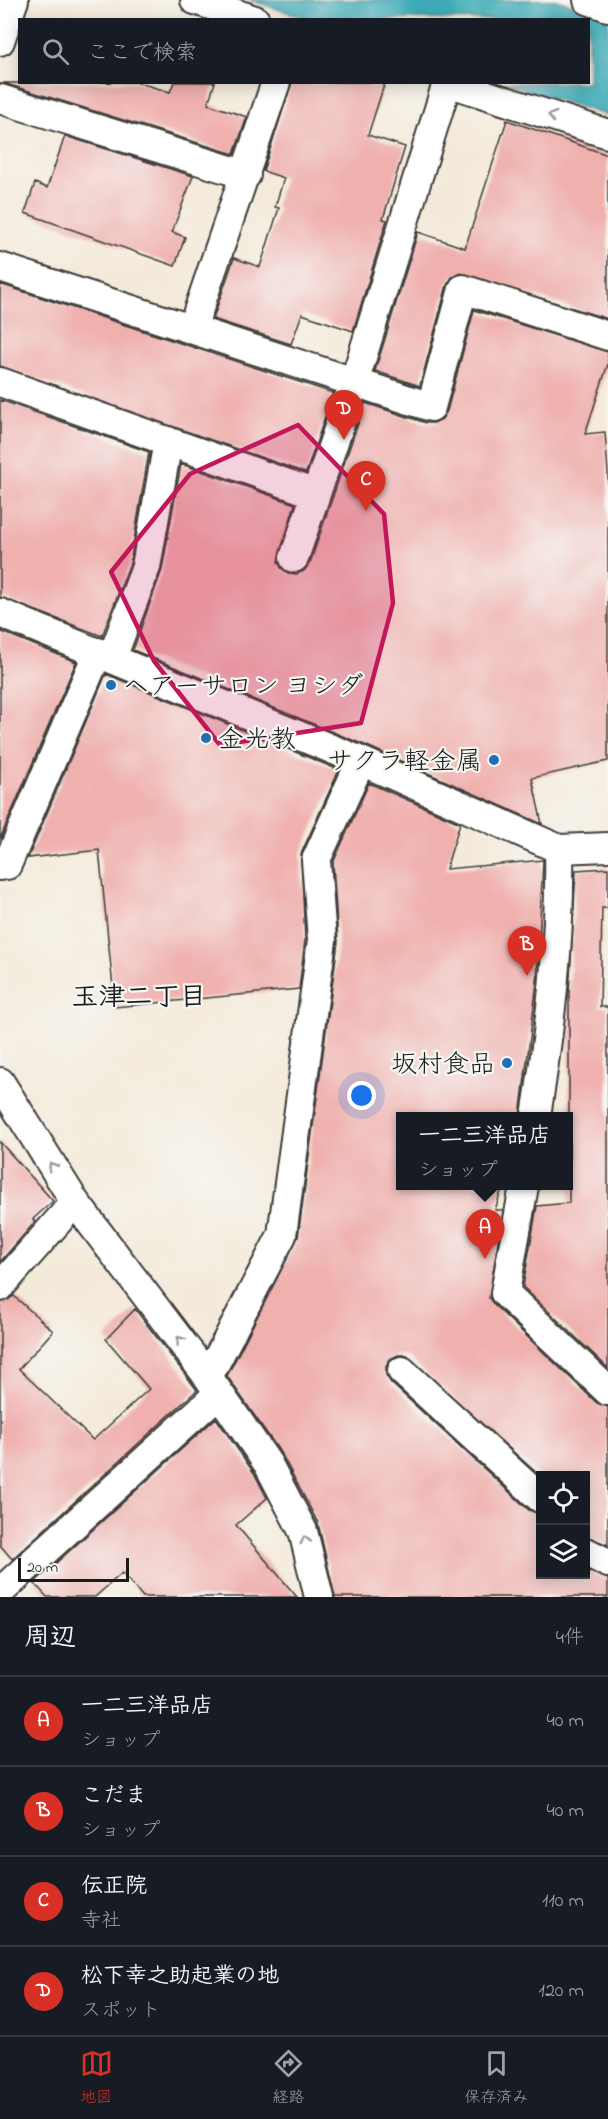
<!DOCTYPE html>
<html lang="ja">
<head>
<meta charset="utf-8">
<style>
  :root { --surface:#171b24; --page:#20242c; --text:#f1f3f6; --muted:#9ea1a6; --line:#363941; --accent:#d93025 }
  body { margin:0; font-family:"Indie Flower","Klee One",sans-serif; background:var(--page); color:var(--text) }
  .controls { position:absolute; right:18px; bottom:18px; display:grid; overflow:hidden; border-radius:0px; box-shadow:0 3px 15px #0003 }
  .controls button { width:54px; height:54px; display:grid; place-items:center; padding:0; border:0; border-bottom:2px solid var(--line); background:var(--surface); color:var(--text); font:30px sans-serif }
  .scale { position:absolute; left:18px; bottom:15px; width:111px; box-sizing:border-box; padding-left:6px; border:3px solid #1c1c1c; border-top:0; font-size:16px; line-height:21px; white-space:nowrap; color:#1c1c1c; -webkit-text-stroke:4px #f6f6f2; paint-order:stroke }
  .you { position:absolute; left:362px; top:1096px; width:21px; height:21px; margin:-15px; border:4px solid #fff; border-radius:50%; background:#1a73e8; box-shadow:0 0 0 9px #1a73e833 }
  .badge { display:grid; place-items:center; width:39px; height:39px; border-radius:50%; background:var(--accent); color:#fff; font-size:20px; font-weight:700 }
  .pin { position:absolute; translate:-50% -50px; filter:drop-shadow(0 2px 3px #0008) }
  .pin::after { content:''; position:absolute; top:32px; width:21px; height:18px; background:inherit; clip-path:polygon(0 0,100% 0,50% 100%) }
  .popup { position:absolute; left:396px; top:1112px; width:177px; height:78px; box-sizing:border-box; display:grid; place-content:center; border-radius:0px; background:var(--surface); filter:drop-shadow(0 2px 4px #0005); font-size:20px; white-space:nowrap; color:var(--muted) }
  .popup b { font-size:22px; color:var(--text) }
  .popup::after { content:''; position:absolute; left:50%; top:100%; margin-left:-12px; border:12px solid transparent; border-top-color:var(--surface) }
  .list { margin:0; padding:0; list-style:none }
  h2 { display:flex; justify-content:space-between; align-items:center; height:78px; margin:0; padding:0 24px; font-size:26px }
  h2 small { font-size:20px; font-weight:400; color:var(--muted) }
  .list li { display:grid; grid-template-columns:39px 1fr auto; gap:18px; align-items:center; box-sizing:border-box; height:90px; padding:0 24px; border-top:2px solid var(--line) }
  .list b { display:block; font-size:22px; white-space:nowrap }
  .list p { margin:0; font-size:20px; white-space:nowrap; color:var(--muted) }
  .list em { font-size:20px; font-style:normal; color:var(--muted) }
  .icon { flex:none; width:33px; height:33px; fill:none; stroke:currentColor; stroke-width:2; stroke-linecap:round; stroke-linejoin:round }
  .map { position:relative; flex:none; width:608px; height:1597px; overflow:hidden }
  .search { position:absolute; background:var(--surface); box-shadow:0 3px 15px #0003; left:18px; right:18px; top:18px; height:66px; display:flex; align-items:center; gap:15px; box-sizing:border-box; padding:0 21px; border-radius:0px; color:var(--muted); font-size:22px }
  .sheet { height:438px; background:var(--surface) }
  nav { display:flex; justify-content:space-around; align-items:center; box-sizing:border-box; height:84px; border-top:2px solid var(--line); background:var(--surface); font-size:16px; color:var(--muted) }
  nav a { display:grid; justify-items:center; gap:3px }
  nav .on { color:var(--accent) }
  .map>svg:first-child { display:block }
  .water { fill:#3cacb8; stroke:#2c646a; stroke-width:1.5 }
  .building { fill:#efb0ae }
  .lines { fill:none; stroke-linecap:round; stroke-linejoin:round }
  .street-casing { stroke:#3c3b38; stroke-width:32 }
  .street { stroke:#fff; stroke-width:28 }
  .oneway { stroke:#999 }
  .marked { fill:#c2185b; fill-opacity:0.2; stroke:#c2185b; stroke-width:4.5; stroke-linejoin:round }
  .poi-dot { fill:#1f6fb2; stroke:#f6f6f2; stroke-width:2 }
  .labels { text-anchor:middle; stroke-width:4.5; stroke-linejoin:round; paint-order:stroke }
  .poi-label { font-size:26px; fill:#1c1c1c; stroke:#f6f6f2; text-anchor:start }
  .neighbourhood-label { font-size:27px; font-weight:bold; fill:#1c1c1c; stroke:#f6f6f2 }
</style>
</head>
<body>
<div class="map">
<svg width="608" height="1597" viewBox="0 0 608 1597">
  <rect width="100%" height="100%" fill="#f6f6f2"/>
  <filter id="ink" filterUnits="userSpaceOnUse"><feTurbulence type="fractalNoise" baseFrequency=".0167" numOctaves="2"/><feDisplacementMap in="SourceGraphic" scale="12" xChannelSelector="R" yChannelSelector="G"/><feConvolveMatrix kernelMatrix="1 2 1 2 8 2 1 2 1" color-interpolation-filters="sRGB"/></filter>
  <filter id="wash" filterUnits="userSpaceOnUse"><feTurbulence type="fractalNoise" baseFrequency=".008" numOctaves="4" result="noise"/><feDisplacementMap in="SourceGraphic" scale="24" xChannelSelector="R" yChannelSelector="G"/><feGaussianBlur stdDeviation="1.35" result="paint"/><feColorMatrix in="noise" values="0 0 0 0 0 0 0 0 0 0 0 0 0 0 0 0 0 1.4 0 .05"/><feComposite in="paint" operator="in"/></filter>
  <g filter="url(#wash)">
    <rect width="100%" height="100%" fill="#f4eada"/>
    <path class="water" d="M249 0H557L608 16V116L504 83 588 82V20L309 19Z"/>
    <g id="blocks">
      <path class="building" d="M136 82 170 92 174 82H215L208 104 247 117 234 154 3 83Z
        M292 82H385L368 135 405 147 383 219 387 220 353 331 302 314 291 344 213 319 234 258 260 267 279 208 275 207 284 178 263 171Z
        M507 120 608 155V319L460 273 452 277 447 285 420 386 375 371 418 232 465 248Z
        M65 136 193 176 172 232 185 237 175 266 25 213 35 183 47 188Z
        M0 284 333 393 306 473 0 366Z
        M474 310 608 352V364L585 434 605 432 608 472V761L532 778 542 824 367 746 133 650 162 570 181 464 295 504 278 561 281 568 288 573 297 574 304 571 310 563 365 403 426 423H434L442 419 447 411Z
        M0 400 149 452 130 563 102 636 0 597Z
        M0 631 76 662 0 839Z
        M106 674 339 770 301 854 305 940 299 989 115 1007 99 850 28 858Z
        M369 783 460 823 446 869 543 860 537 982 520 1116H401V1185H503L495 1210H503L489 1298 494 1305 597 1403 608 1407V1545L585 1536V1476H540L406 1355H398L390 1359 386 1367V1375L391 1383 529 1510 540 1514V1575H585V1570L608 1579V1597H335L318 1523 282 1455 227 1376 298 1237 338 942 333 863Z
        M608 868V908H602L600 1007H608V1368L523 1287 537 1206 569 1203V994L576 870Z
        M0 1142 53 1201 33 1219 35 1222 0 1262Z
        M14 1296 53 1331 19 1369 93 1440 149 1389 106 1339 135 1309 197 1390 12 1559 0 1545V1303Z
        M216 1418 254 1473 267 1498 236 1525 297 1597H143L122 1573 95 1597H47L34 1583Z"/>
    </g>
  </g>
  <g filter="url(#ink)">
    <use href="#blocks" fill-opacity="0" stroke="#3c3b38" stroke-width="1.5"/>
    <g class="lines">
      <defs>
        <path id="street" d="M195 0 255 20
          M588 0 608 7
          M0 41 14 0
          M447 82 608 134
          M0 99 246 175
          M0 267 431 407 463 289 608 336
          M192 329 276 82
          M0 382 316 494
          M294 558 354 383 447 83
          M0 613 361 761 559 849 608 847
          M112 658 146 567 168 441
          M0 866 7 865 98 652
          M0 1082 75 1202 208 1377 268 1464 303 1531 319 1597
          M536 1116C550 1028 561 939 559 849
          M524 1186 505 1293 608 1391
          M0 1287 75 1202
          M402 1371 540 1498
          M208 1377 282 1235 322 940 316 860 361 761
          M586 1552 608 1563
          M0 1592 219 1393"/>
      </defs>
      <use href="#street" class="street-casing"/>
      <use href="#street" class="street"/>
    </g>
    <defs><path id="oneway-chevron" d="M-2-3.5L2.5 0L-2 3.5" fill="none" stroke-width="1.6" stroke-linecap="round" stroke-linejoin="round" transform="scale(1.5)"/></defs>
    <g class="oneway">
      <use href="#oneway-chevron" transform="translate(552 116) rotate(-162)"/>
      <use href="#oneway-chevron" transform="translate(52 1166) rotate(-122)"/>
      <use href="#oneway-chevron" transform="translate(180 1340) rotate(-127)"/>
      <use href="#oneway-chevron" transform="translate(305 1540) rotate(-105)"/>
    </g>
  </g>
  <path class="marked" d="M298 425 384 514 393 603 361 723 220 745 154 661 111 572 190 474Z"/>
  <g class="poi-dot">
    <circle cx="111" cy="685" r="6"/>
    <circle cx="206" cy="738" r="6"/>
    <circle cx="494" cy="760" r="6"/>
    <circle cx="507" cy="1063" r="6"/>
  </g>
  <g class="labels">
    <g class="poi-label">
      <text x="123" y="694">ヘアーサロン ヨシダ</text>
      <text x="218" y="747">金光教</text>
      <text x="482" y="769" text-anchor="end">サクラ軽金属</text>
      <text x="495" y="1072" text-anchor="end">坂村食品</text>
    </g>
    <g class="neighbourhood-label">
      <text x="139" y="1005">玉津二丁目</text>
    </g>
  </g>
</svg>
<div class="controls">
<button><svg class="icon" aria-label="locate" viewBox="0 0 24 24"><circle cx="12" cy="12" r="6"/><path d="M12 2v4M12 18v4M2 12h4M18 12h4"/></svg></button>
<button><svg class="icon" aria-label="layers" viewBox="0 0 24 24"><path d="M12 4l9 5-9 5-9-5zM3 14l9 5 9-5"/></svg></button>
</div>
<div class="scale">20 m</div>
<div class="you"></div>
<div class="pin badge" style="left:485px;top:1259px">A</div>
<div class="popup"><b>一二三洋品店</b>ショップ</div>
<div class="pin badge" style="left:527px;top:976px">B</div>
<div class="pin badge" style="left:366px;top:511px">C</div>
<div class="pin badge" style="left:344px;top:440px">D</div>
<div class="search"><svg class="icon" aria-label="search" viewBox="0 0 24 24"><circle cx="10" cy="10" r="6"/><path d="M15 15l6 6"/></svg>ここで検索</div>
</div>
<section class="sheet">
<h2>周辺<small>4件</small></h2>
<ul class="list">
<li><span class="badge">A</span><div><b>一二三洋品店</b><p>ショップ</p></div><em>40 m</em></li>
<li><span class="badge">B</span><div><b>こだま</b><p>ショップ</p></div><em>40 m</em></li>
<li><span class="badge">C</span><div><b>伝正院</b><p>寺社</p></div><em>110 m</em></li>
<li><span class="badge">D</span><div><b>松下幸之助起業の地</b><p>スポット</p></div><em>120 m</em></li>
</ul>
</section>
<nav>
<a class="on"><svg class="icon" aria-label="map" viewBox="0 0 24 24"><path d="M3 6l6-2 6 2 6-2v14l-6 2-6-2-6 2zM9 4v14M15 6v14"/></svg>地図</a>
<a><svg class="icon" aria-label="directions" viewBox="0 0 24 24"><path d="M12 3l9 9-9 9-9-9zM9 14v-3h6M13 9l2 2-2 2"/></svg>経路</a>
<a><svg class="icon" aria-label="saved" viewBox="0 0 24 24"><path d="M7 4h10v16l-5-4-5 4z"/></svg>保存済み</a>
</nav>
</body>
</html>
